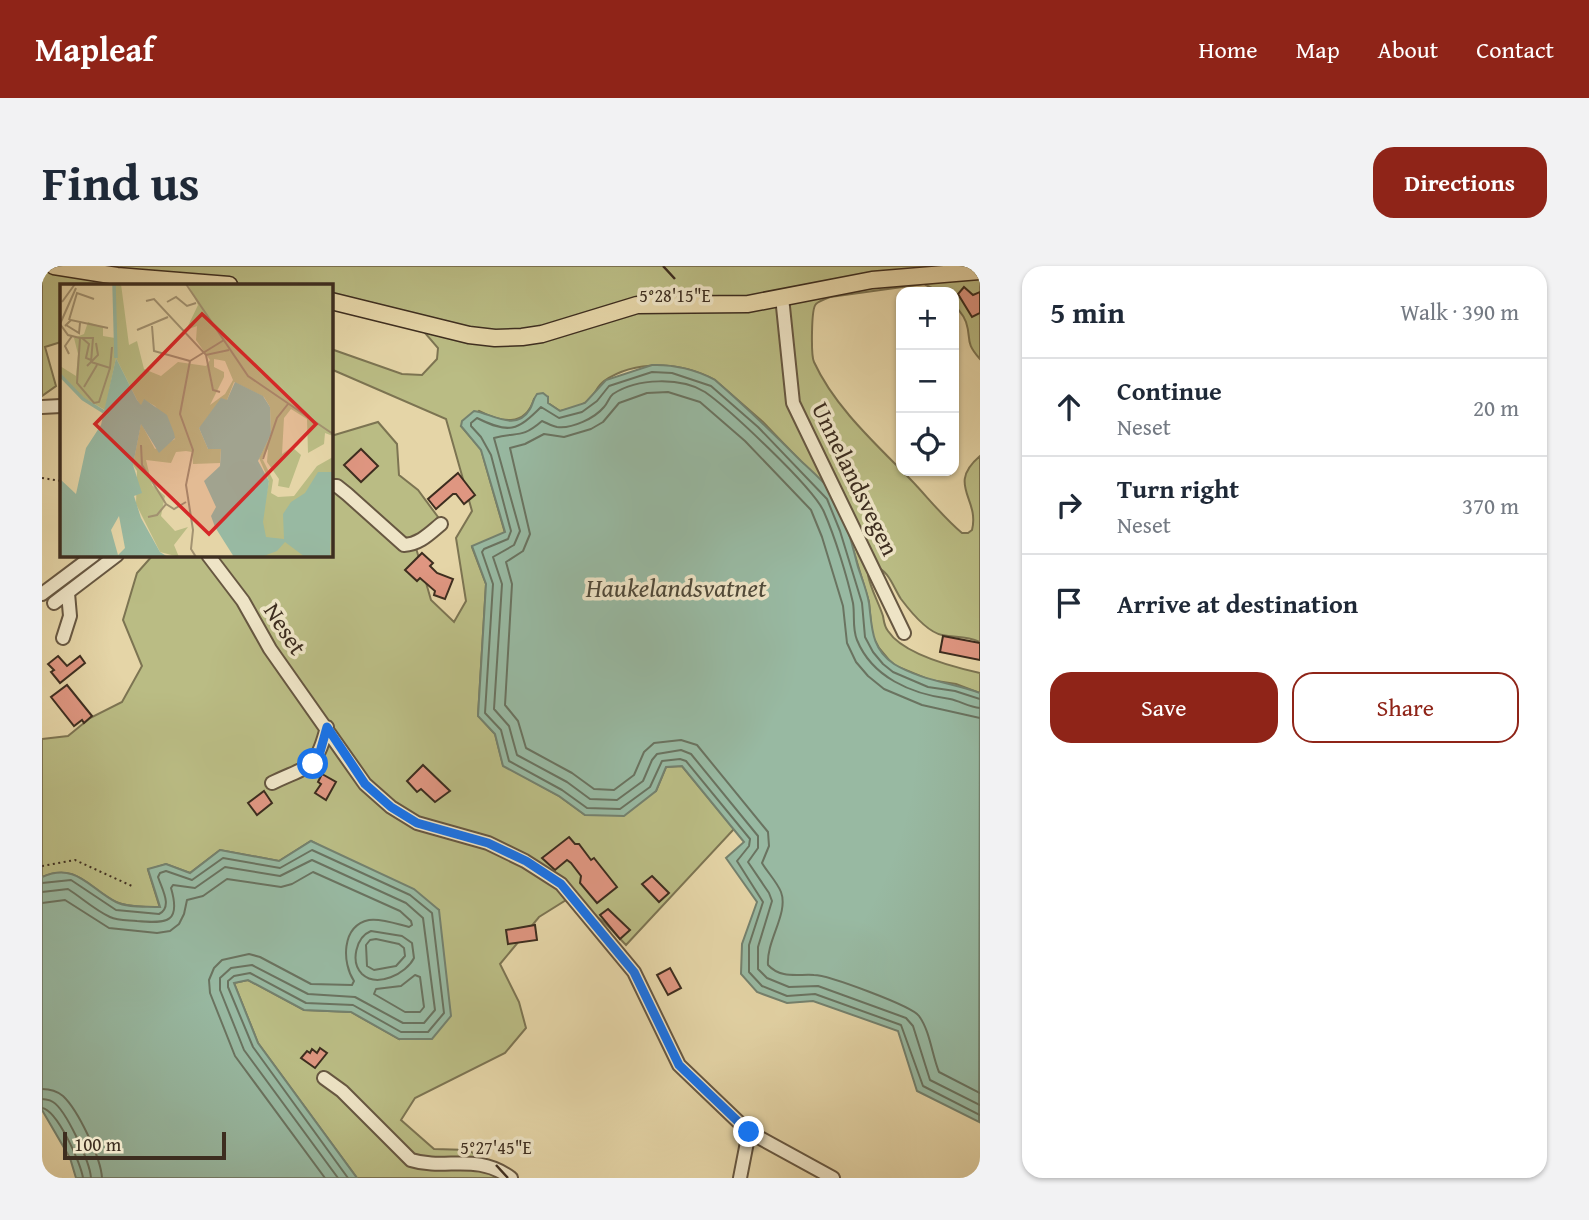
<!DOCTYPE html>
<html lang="en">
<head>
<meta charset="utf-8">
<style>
  :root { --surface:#fff; --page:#f2f2f3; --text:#1f2937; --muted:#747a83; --line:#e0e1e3; --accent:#8f2418 }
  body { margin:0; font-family:"Gentium Book Plus",serif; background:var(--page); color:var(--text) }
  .controls { position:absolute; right:21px; top:21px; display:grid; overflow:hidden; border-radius:14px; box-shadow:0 2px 5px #0004 }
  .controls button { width:63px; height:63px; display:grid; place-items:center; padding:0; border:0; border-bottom:2px solid var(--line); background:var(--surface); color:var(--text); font:35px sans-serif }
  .scale { position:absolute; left:21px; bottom:18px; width:163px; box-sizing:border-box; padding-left:7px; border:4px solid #3d2d1f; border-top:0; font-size:19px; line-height:24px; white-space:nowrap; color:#3d2d1f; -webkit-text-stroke:5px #eee4c6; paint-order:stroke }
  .stop { position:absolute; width:21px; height:21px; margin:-16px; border:5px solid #1a73e8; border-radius:50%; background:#fff }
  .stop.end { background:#1a73e8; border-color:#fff; box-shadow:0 2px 7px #0008 }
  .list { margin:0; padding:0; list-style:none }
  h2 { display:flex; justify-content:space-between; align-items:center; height:91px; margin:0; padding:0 28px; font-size:30px }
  h2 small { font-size:23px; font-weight:400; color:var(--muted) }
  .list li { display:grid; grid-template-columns:46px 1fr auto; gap:21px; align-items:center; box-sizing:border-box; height:98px; padding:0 28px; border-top:2px solid var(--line) }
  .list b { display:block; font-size:26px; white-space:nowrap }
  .list p { margin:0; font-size:23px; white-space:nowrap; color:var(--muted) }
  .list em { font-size:23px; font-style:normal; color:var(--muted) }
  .actions { display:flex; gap:14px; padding:21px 28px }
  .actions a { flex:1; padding:16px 0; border:2px solid var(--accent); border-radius:21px; text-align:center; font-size:24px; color:var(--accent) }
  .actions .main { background:var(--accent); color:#fff }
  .icon { flex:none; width:38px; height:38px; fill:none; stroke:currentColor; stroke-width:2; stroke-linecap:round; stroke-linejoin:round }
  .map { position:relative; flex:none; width:938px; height:912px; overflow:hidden; border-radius:21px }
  header { display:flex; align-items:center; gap:42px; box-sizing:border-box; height:98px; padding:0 35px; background:var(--accent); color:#fff }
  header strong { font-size:33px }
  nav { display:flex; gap:38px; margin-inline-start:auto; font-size:24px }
  .intro { display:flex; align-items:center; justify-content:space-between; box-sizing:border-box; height:168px; padding:0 42px }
  h1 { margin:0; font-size:49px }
  .button { padding:18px 32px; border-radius:21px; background:var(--accent); color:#fff; font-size:24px; font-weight:700 }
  main { display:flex; gap:42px; padding:0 42px }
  aside { flex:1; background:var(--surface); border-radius:21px; box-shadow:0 2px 5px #0004 }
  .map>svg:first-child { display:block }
  .green { fill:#babc84; stroke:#7c7452; stroke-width:2 }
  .water { fill:#98b9a2; stroke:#74816e; stroke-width:2 }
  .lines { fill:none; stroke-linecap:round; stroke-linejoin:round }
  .shore { stroke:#6a7360; stroke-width:2 }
  .building { fill:#df9681; stroke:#3d2d1f; stroke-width:2 }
  .minor-casing { stroke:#675741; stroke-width:16 }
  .major-casing { stroke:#3d2d1f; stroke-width:19 }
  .path { stroke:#3d2d1f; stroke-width:2; stroke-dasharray:2 3.5; stroke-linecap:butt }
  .minor { stroke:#eee4c6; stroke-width:12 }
  .major { stroke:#e5d5a7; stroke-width:16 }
  .route { stroke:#1a73e8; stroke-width:9 }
  .ticks { fill:none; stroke:#3d2d1f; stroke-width:2.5 }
  .labels { text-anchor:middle; stroke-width:7; stroke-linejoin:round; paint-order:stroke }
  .street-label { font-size:24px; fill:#3d2d1f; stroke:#eee4c6 }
  .water-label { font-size:26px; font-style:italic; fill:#4f4939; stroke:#eee4c6 }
  .inset-river { fill:none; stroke:#98b9a2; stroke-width:3.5 }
  .inset-road { fill:none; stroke:#a29271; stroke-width:2 }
  .view { fill:#d62828; fill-opacity:0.15; stroke:#d62828; stroke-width:3.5 }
  .inset-edge { fill:none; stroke:#3d2d1f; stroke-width:3.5 }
  .ticks-label { font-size:18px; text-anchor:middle; fill:#3d2d1f; stroke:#eee4c6; stroke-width:7; stroke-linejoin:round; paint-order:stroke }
</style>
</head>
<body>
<header>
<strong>Mapleaf</strong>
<nav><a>Home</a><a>Map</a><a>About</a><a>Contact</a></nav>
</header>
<div class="intro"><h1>Find us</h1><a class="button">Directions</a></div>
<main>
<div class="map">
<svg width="938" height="912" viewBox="0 0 938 912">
  <rect width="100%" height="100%" fill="#e5d5a7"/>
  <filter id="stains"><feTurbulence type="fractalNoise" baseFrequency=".00286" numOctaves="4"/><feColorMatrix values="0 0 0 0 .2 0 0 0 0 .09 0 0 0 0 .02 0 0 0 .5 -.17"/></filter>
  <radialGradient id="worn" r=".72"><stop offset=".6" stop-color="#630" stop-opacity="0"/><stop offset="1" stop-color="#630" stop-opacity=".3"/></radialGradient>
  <path class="green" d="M0 0H938V93C922 75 930 74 924 56 919 42 912 47 912 26H898L882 18 788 31C784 33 777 35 774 38 769 42 769 90 772 96 793 142 836 180 871 216 887 233 902 252 920 267H926L930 264C938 232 904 219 938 190V376C923 369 915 372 900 369 885 366 868 345 859 333 851 321 847 304 832 300L826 309C829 324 836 335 841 350 842 355 842 360 846 365 861 388 911 401 938 407V427L914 418 888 414 854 400 847 394 837 382 830 369 827 336 805 263 791 229 721 156 673 114C640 96 594 93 562 115 555 120 554 127 548 132 541 141 529 142 518 145L506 137V131L492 133C483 162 458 156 437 145L419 160 439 183 463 267 430 281 444 318 436 450 453 468 461 499 517 530 543 549 614 525 624 501 640 500 692 563 584 679 563 657 529 631 497 651 458 698 477 736 484 762 463 787 373 832 359 854 392 883 427 884 462 912H315L216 777 192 717 206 714 262 744 309 746 357 773 397 644 269 575 237 595 178 584 148 607 124 598 106 604 118 642C105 640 86 642 74 636 47 623 35 596 0 611V473L26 470 48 452 80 436 100 400 81 354 95 307 111 289H289V170L336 156 355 178 357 209 376 224 396 251 374 282 389 334 412 356 424 335 414 272 430 245 404 153 291 104 289 106V83L360 108 380 109 395 93 396 82 383 67 384 63 289 30V19H19V76L3 81 14 120 0 130Z"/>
  <path class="water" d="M610 99C631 98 655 104 673 114 703 140 731 167 759 195 772 207 786 219 795 235 805 255 810 279 816 301 820 313 825 325 827 337 830 361 829 383 852 398 878 414 910 417 938 427L937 856 875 825 856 765 771 735 745 737 715 726 699 708 700 678 715 636 684 592 702 576 640 500 624 501 614 525 582 550 543 549 517 530 461 500 453 468 436 450 444 318 430 280 463 266 439 184 419 160 420 155 432 145C449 147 474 167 488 143 491 138 491 133 495 128L501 127 506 131V137L518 145 543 137 564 114Z
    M269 575 372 623 397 644 409 750 390 773H357L309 746 262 744 206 714 192 717 216 777 315 912H34L28 892 0 844V611C34 596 47 622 74 636 85 642 105 640 118 641L106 603 124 598 148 607 178 584 237 595Z"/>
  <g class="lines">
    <path class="shore" d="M938 433 913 425 886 421 851 406 841 398 831 386 823 371 820 337 798 265 785 233 716 161 669 120 630 107 610 106 567 120 555 135 540 146 517 152 499 141C475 165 467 168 435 152L429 157V160L439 171 449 189 469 265 466 273 442 283 440 286 451 318 443 447 459 464 467 495 520 524 545 542 578 543 608 521 620 495 638 493 644 495 708 573 707 580 695 595 721 636 707 679V706L720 720 745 730 773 728 859 759 881 820 938 849
      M938 442C927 441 918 435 908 433 869 428 830 411 815 374 810 362 813 349 811 337 805 310 793 271 782 246 772 222 686 142 663 126 639 111 595 112 571 128 567 131 566 137 562 141 553 152 530 163 515 161 510 160 505 157 500 155 478 174 475 165 452 172L478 265 472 279 451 291 460 318 452 443 467 460 475 489 525 516 548 533 575 534 601 515 610 494 615 488 639 484 649 488 716 570V582L706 596 727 627 730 635 716 681V703L725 712 747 721 776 720 864 752 871 760 888 814 938 839
      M938 452 880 439 842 423 826 410 814 396 805 377 801 340 780 271 769 244 703 175 658 136 626 126 605 127 577 137 561 156 549 163 522 171 502 168 483 178 468 182 488 268 481 285 464 296 470 318 463 439 476 455 484 482 530 507 552 523 572 524 592 509 602 486 612 477 639 474 655 479 726 566 727 580 720 597C726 607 735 616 739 626 747 647 724 675 726 699 739 713 755 708 772 709 786 709 870 740 877 750 888 765 890 789 897 806L938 827
      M0 617 29 614 74 644 117 648C131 641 120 623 116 611L118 607 124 605 150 614 181 592 238 602 270 584 368 629 390 647 402 747 386 766H359L311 739 264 737 208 707 192 710 186 715V721L211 781 306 912
      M0 626 26 623C40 632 53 644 68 651 76 655 87 654 95 655 126 658 139 656 129 622L131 619 153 622 183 601 238 610 270 594 364 637 381 652 393 744 382 757H361L313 731 266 728 210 699 189 702 178 712V724L202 784 296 912
      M0 637 23 634 67 662 115 667 128 665 137 658 142 648 145 634 161 630 185 613 239 621 250 618 271 606 358 645 369 655 370 659 367 661C355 658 339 652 327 654 299 660 300 697 312 715L310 719 269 718 218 691 207 688 180 694 172 702 167 714 168 727 193 790 283 912
      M329 665 360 670 370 677 372 692C364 708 335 722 320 708 308 696 314 671 329 665Z
      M334 673 357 678 362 682 363 690 354 700 332 704 325 700 324 679 328 674Z
      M373 709 378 711 382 741 378 746H363L332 728 334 723 359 720Z
      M0 823C8 823 15 825 21 830 36 844 59 892 60 912
      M0 833C5 834 7 833 11 836 24 844 48 896 49 912
      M0 842C15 844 39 897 41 912"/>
  </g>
  <path class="building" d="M922 21 931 29 938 26V47L930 51 916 28Z
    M319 183 336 200 319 216 302 199Z
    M416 207 433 229 422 238 414 228H411L394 243 386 233Z
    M380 287 391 297 388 300 395 307 411 313 403 333 392 329 393 325 378 312 375 315 363 304Z
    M901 370 938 377V394L898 386Z
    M16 390 25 400 38 390 43 397 18 417 9 406 12 404 6 398Z
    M25 419 50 450 42 457 40 454 32 460 9 431Z
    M381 499 408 525 393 536 379 523 375 526 365 515Z
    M280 508 294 516 284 534 273 527 279 518 276 516Z
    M222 525 230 537 215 549 206 537Z
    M527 571 533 578H537L549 594 552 592 575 621 555 637 538 617 539 610 529 597 525 594 513 604 500 592Z
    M610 610 627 627 617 636 600 618Z
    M566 643 588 664 578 673 558 649Z
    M493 659 495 674 466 678 464 664Z
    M628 702 639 722 626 729 615 709Z
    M278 782 285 787 273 802 259 792 265 785 268 787 270 783 275 787Z"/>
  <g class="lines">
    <defs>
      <path id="minor" d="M740 31 751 137 862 367
        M0 141 19 140
        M289 220H295L305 228 362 279C378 278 388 267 399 258
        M166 289 201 335 228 383 323 518 349 541 375 557 446 577 483 595 519 618 592 706 637 799 707 866 791 912
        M0 328 52 289
        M12 337 75 289
        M21 372 28 350 26 327
        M230 517C267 499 274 505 285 461
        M282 812 300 825 369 894C404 905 433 886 469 912
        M698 912 707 866"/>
      <path id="major" d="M12 0 75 10 187 19
        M289 35 427 69 453 72 480 71 500 68 595 39 706 38 830 14 938 5"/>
    </defs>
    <use href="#minor" class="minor-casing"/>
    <use href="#major" class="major-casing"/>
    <path class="path" d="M0 212 19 215
      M0 600 33 594 92 621"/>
    <use href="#minor" class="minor"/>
    <use href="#major" class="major"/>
  </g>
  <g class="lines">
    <path class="route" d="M271 498 278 486 285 461 323 518 349 541 375 557 446 577 484 595 519 618 592 706 637 799 707 866"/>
  </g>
  <path class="ticks" d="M621 0 633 13M454 899 466 912"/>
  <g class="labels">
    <g class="street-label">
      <text transform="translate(813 213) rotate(64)" y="8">Unnelandsvegen</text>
      <text transform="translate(243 363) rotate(57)" y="8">Neset</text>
    </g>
    <g class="water-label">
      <text x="634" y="331">Haukelandsvatnet</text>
    </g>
  </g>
  <g transform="translate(18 18)">
    <rect width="273" height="273" fill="#e5d5a7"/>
    <path d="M53 0H61L69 61 77 57 84 85 101 92 118 78 146 82 150 76 136 56 137 42 126 46 138 21 128 0H273V152L265 149 264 160 248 169 247 135 231 125 224 134 222 170 232 163 241 171 229 204 218 202 219 195 207 178 208 165 202 174 213 196 211 209 218 213 234 212 257 182 273 173V273H199L198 213H206L209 197 199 174 211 150 210 123 204 113 174 98 167 116 139 144 148 165H161L160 179 133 180 132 168 126 167 116 168 111 179 86 176 92 201 105 212 101 232 115 247 128 243 114 261 119 273 100 268 76 220 77 187 73 181 81 139 95 165 115 155 101 130 95 122 84 116 81 122 77 116 56 74 45 126 24 114 0 89V82L16 92 18 70 14 54 24 50 28 38 43 43V52L55 54 56 68ZM154 75 165 77 173 96 165 110 150 121 164 93V88L154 83Z" fill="#babc84" fill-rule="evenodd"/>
    <path d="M56 74 77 116 81 121 84 115 107 131 114 149 115 154 99 169 81 140 73 181 82 209 74 212 81 234 100 268 108 273H0V195L16 210 26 164 41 141ZM59 232 65 264 58 271 51 246ZM175 98 203 112 210 123 211 150 198 177 209 197 203 238 206 253 224 255 223 230 231 218 245 209 258 188H273L270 273H245L225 258 217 267 201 273H174L155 243 151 232 156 223 144 197 160 182 161 165H148L139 144 161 114 167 116Z" fill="#98b9a2" fill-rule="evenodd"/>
    <path class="inset-river" d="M54 0 56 74M0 91 23 115 44 128"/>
    <path class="inset-road" d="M126 0 188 92 273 150M86 17 94 15 146 71 169 66M2 18 15 0M107 18 116 13 127 22 136 19M9 36 17 9 34 15M0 40 8 51 20 54 17 99 34 119 39 118 50 84M0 40 16 4M6 41 19 49 20 39M5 42 11 36 48 44M92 42 94 67 130 77M77 46 108 33M20 54H33L31 78 50 84 52 63M22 54 29 60 26 74 31 76M9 70 5 62 12 52M146 71 153 106 160 108M130 77 120 130 133 166 126 201 133 246 131 265 136 273M130 77 164 56M27 82 38 71 36 59M24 103 37 81M81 161 82 181 106 220M203 175 217 134 228 120M88 233 97 231 106 220 114 225 126 218"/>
    <path class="view" d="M142 30 256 140 149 250 35 140Z"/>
    <rect width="273" height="273" class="inset-edge"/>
  </g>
  <g class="ticks-label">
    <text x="633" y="36">5°28'15"E</text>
    <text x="454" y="888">5°27'45"E</text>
  </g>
  <rect width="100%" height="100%" filter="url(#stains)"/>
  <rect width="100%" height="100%" fill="url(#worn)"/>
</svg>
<div class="controls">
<button>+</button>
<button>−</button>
<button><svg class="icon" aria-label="locate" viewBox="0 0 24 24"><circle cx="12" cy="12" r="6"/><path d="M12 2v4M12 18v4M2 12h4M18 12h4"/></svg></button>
</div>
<div class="scale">100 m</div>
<div class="stop" style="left:271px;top:498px"></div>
<div class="stop end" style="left:707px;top:866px"></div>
</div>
<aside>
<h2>5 min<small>Walk · 390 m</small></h2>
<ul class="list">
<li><svg class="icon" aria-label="ahead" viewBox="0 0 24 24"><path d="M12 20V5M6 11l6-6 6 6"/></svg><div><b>Continue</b><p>Neset</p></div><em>20 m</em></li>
<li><svg class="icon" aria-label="right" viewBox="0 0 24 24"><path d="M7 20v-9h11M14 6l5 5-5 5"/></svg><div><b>Turn right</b><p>Neset</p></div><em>370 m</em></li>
<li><svg class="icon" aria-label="arrive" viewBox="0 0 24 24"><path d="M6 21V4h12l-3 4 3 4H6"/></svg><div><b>Arrive at destination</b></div></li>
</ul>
<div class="actions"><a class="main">Save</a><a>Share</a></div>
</aside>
</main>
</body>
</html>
